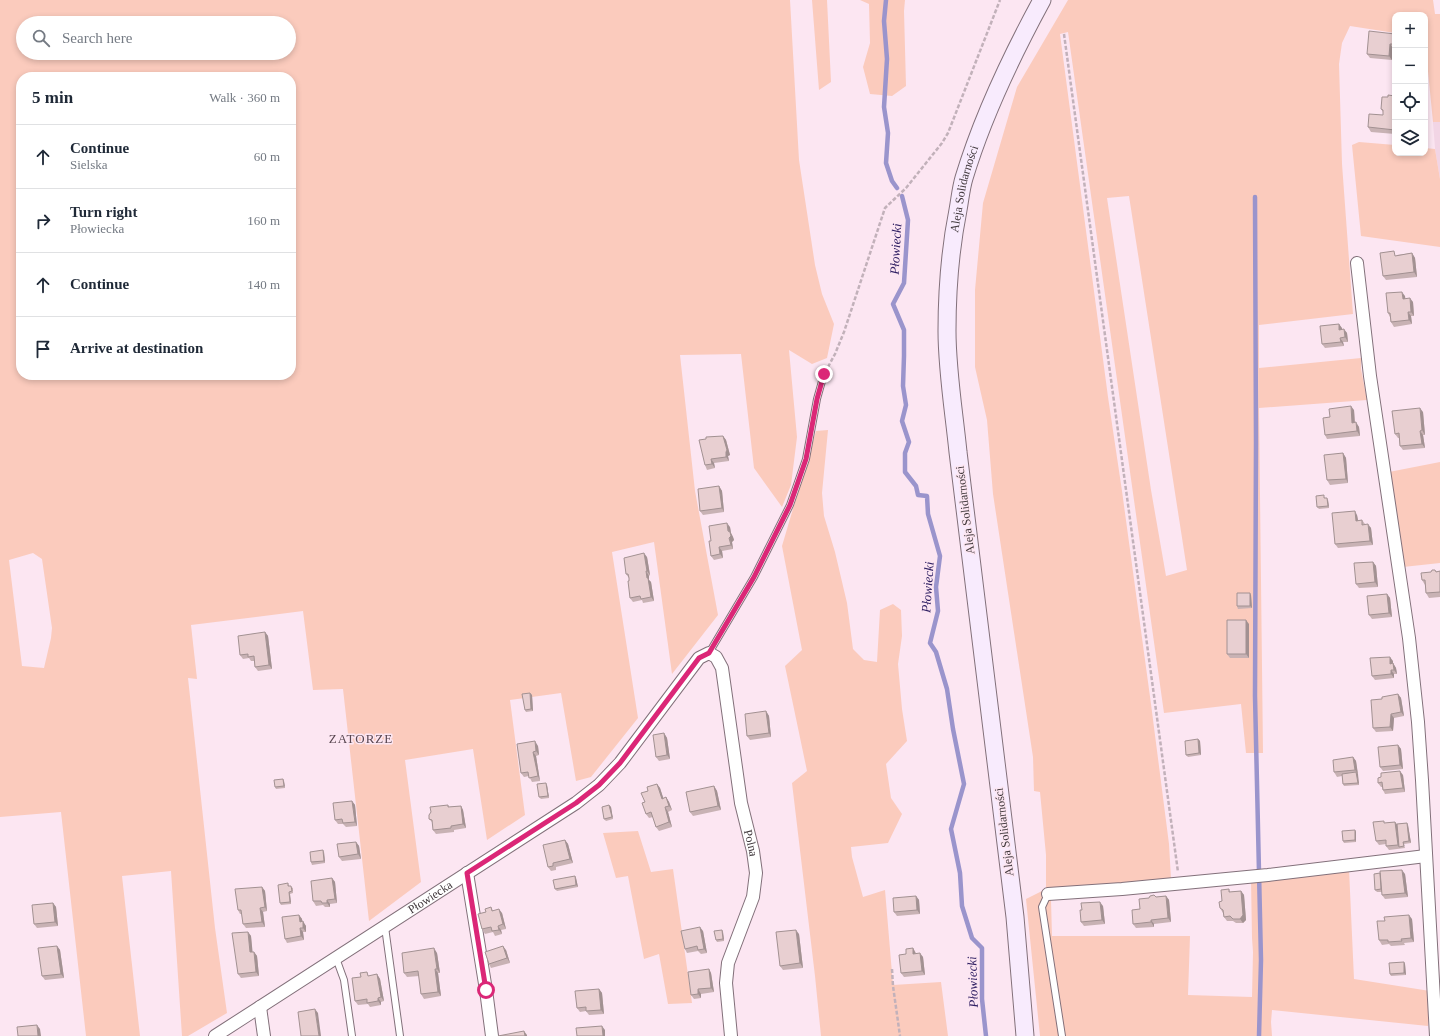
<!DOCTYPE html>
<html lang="en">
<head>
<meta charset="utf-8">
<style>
  :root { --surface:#fff; --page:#f6f6f7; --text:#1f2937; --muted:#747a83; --line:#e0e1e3 }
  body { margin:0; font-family:"Times New Roman",serif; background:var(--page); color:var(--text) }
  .controls { position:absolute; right:12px; top:12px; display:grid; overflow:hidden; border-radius:8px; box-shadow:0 2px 6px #0003 }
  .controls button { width:36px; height:36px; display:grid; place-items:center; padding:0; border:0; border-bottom:1px solid var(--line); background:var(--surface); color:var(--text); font:20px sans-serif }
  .stop { position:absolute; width:12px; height:12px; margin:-9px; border:3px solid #db2777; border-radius:50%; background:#fff }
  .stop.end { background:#db2777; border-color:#fff; box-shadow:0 1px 4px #0008 }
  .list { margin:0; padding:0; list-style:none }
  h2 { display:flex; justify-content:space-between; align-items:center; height:52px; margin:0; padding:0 16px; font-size:17px }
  h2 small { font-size:13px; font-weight:400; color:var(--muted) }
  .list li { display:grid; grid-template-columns:26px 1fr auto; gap:12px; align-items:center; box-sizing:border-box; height:64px; padding:0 16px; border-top:1px solid var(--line) }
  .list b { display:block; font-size:15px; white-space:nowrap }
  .list p { margin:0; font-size:13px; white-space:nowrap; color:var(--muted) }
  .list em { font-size:13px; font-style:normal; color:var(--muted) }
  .icon { flex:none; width:22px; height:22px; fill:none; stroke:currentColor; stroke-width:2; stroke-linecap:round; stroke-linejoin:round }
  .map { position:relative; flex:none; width:1440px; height:1036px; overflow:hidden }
  .search { position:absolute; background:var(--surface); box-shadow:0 2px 6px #0003; left:16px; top:16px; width:280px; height:44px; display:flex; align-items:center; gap:10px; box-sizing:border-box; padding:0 14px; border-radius:22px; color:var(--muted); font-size:15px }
  .panel { position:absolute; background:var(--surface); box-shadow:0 2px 6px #0003; left:16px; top:72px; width:280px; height:308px; border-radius:16px }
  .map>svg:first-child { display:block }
  .built { fill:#f2d5e5 }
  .green { fill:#fbcbbd; fill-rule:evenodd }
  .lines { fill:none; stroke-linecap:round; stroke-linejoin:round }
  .stream { stroke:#9a94cc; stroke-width:4.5 }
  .service-casing { stroke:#82707a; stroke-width:8 }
  .minor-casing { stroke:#82707a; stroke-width:14 }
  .secondary-casing { stroke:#82707a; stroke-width:19 }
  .path { stroke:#c2b1ba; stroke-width:2.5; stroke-dasharray:4 2; stroke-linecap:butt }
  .service { stroke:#fff; stroke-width:6 }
  .minor { stroke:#fff; stroke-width:12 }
  .secondary { stroke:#f8ebfd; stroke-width:17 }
  .wall { fill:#c8b2b4 }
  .shaded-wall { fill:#a29192 }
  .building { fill:#e8cfd1; stroke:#a29192 }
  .route { stroke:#db2777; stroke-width:5 }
  .labels { text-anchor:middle; stroke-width:3; stroke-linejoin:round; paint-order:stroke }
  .street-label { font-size:12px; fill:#40383c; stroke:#fce6f2 }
  .water-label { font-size:13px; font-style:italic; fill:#312164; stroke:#fce6f2 }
  .neighbourhood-label { font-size:13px; letter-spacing:1px; fill:#57454f; stroke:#fce6f2 }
</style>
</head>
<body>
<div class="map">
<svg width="1440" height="1036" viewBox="0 0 1440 1036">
  <rect width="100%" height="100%" fill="#fce6f2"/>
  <path class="built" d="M1433 122H1440V179L1435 149Z"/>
  <path class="green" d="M0 0H790L799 160 815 265 822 294 834 324 827 358 812 364 789 350 797 437 791 485 782 507 754 468 741 354 680 355 695 491 718 615 672 674 654 542 612 552 638 718 591 777 576 781 561 693 510 700 525 815 487 840 473 749 405 760 421 882 369 921 343 689 313 690 303 611 191 625 197 679 188 678 215 928 227 1013 188 1036H182L171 871 122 876 140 1036H86L61 812 0 817ZM23 23H289V53H23ZM21 77H291V375H21ZM33 553 42 559 52 628 51 638 44 668 22 666 9 560Z
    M812 0H828H827L831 82 819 90Z
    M860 0H905L904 11 906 86 892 96 870 94 863 67 870 43 869 4Z
    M1068 0H1433L1435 14H1440V122H1433L1425 41V15H1395V33L1350 26 1342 43 1339 64 1342 164 1353 314 1259 325V368L1361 358V369L1367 400 1259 408 1263 753H1246L1241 704 1164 713 1068 32 1060 34 1108 397 1122 491 1151 704 1169 844 1171 879 1046 889 1051 900 1052 936H1190L1188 995 1252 997 1253 952 1252 938 1251 879 1349 869 1354 979 1430 991 1428 1026 1272 1010 1271 1022 1272 1036H1040L1026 899 1046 889V855L1040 792 1034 791 1033 757 993 494 987 420 975 367V290L983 203 1017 87ZM1129 196 1187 570 1166 576 1151 490 1107 198Z
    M1359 142 1395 145V153H1425V148L1435 149 1440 179V247L1361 236 1352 145Z
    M828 430 822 493 824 516 835 552 847 603 853 649 864 660 877 662 880 610 893 604 901 610 902 636 898 664 902 709 907 741 886 764 891 798 902 814 888 843 851 847 852 857 863 897 885 890 893 985 941 982 948 1036H821L815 976 792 783 807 771 785 666 802 650 782 546 816 431Z
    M1440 462V563L1403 567 1389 472Z
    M638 831 651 872 673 869 692 1003 668 1004 659 954 644 959 628 876 616 878 603 833Z"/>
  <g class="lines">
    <path class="stream" d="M886 0 884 21 887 59 884 107 888 133 886 163 892 181 897 188
      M902 196 908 220 904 283 893 304 904 330V356L903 386 906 405 902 421 909 442 905 453V472L916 486 918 495 927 496 928 514 940 556 936 587 938 611 930 643 936 652 947 689 953 729 964 784 951 829 960 873 962 906 972 938 982 948V999L986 1036
      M1255 197 1256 442 1255 696 1261 960 1259 1036"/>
    <defs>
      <path id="service" d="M709 653 754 577 790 505 806 459 817 399 824 374
        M1048 894 1042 907 1062 1036
        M385 927 400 1036
        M336 958 344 980 352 1036"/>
      <g id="minor">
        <path d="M1357 263 1370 376 1409 638 1418 722 1422 780 1436 1036"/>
        <path d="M467 873 486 990 492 1036"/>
        <path d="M1048 894 1122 889 1268 875 1426 856"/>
        <path d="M260 1007 264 1036"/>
        <path id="s1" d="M215 1036 576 803 599 785 620 763 699 658 709 653 716 657 722 668 741 803 753 851 756 873 753 897 728 963 726 983 731 1036"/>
      </g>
      <g id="secondary">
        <path id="s2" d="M1025 1036 1015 917 958 452C954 412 947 371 947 331 947 290 950 250 958 210 960 199 961 188 964 178 983 115 1011 57 1042 0"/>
      </g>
    </defs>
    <use href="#service" class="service-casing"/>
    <use href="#minor" class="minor-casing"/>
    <use href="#secondary" class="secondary-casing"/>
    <path class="path" d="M1064 34 1178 872
      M828 367 835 354 844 332 885 208 906 188 942 143 948 133 1000 0
      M892 969 893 986 900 1036"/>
    <use href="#service" class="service"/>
    <use href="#minor" class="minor"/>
    <use href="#secondary" class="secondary"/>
  </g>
  <path class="wall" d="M1395 34V48H1393L1392 60 1370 58 1367 54Z
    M1395 96V134L1371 132 1368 127 1383 115V112L1381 109 1388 97Z
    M1412 253 1415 258 1417 277 1386 280 1383 276 1397 255Z
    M1405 296V299L1413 302 1414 316H1411L1412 324 1394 327 1391 322 1390 317 1388 313Z
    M1339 324 1342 329 1347 333 1348 342H1343L1344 346 1325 348 1322 344Z
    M1354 410 1355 423 1359 427 1360 436 1327 439 1325 435 1330 417Z
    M1423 412 1425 435H1423L1425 448 1403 450 1400 446 1399 438H1398L1395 434Z
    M723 436 726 440 730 455 728 456 729 461 714 463 715 468 707 470 705 465Z
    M1343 453 1346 458 1348 483 1330 485 1327 480Z
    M719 486 722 491 724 512 703 515 700 511Z
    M1325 497V498L1328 500 1329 508 1319 509 1317 507Z
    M1357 515 1358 521 1362 520 1365 524 1371 528 1373 545 1338 548 1335 544Z
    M730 527 731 533 733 537 734 540 732 542 733 549 722 551 723 558 714 560 711 556V541Z
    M647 557 650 575 649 576V580L651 582 654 601 643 603 642 600 633 602 630 598 629 578 626 574Z
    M1373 562 1376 566 1378 587 1359 588 1356 584Z
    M1440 571V597L1429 598 1426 593 1425 585 1422 580 1431 572Z
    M1387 594 1390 598 1392 617 1372 619 1369 615Z
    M1251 595 1252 608 1238 609 1237 606Z
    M1249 624V658H1230L1227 654Z
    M265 632 268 636 272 669 258 671 255 667 254 661H251L249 658 243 659 240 655Z
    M1393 661V663L1396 668 1397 674H1394V678L1375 680 1372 676Z
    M530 693 532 695 533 711 526 712 525 710Z
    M1398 694 1401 698 1404 716 1394 718 1393 731 1376 732 1373 728 1382 699Z
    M766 711 769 716 771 737 750 740 747 736Z
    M664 733 667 738 670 759 659 761 656 757Z
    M1198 739 1200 741 1201 755 1188 757 1186 755Z
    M517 744 538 746 539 755 536 756 540 781 532 782 529 776 524 777 521 773Z
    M1398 745 1401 749 1403 769 1383 771 1380 767Z
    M1353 757 1356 761 1359 785 1344 786 1343 784 1342 776 1337 777 1334 772Z
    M1403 775 1405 792 1385 794 1383 790 1382 787H1381L1378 783Z
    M283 779 284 781 285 788 276 789 275 787Z
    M657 784 660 788 663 798 666 797 669 802 672 810 668 812 672 827 659 831 656 827 653 817 649 818 646 814 645 802 648 791Z
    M547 785 549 798 541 799 539 797Z
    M714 786 717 791 721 810 693 816 690 812Z
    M352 801 355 805 357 826 346 827 343 824H338L335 820Z
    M448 805 449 807 461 806 463 810 466 828 454 830V832L436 834 433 830V823L429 819Z
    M609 805 611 807 613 819 606 821 604 819Z
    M1395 822 1397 824 1407 823 1408 825 1411 843 1404 844 1405 848 1389 850 1386 846V844L1379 845 1376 841 1386 823Z
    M1355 830 1356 832V842L1344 843 1343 841Z
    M565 840 568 844 573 863 556 867V870L551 871 548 867Z
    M356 842 359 846 361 859 342 861 339 857Z
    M324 852 325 863 312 865 311 862Z
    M1405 874 1408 897 1385 899 1382 895V892H1377L1375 890Z
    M575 876 576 878 578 887 557 891 555 889Z
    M332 878 335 882 337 903 330 904V907H325L323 905 316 906 313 901Z
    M288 883 289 886 293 888V893L290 894 291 904 281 905 280 903Z
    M262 887 265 891 267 911 263 912 265 927 246 928 243 924 242 914H240L238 910Z
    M1229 889 1230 892 1241 891 1244 895 1246 920 1243 923H1236L1233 921H1227L1224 917 1223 913 1220 908 1222 901Z
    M916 896 919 900 920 914 897 916 894 912Z
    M1166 896 1169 900 1171 922 1154 924V927L1136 928 1133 924 1140 909 1156 897Z
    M53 903 56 907 58 926 37 928 34 924Z
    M1103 906 1105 924 1084 926 1081 922Z
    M491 907 493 911 502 913 506 929 501 930 502 934 495 936 493 932 485 934 482 929 486 912Z
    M299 915 302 919V922L306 926V932H303L304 940 287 943 285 939Z
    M1412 919 1414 942 1404 943 1405 945 1391 946 1389 944 1382 945 1379 940Z
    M722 930 723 932 724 941 717 942 716 940Z
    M703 931 707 953 701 954 698 951 687 953 685 949Z
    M248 932 251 936 252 952H254L257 956 259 976 241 978 238 974Z
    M799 934 803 968 783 970 780 966Z
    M57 946 60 950 64 978 45 980 42 976Z
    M913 948 916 953 923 957 925 975 904 977 901 973 906 954Z
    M506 950 510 963 491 968 489 964Z
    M437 953 440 973H438L441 996 424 999 421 994 419 976 407 977 404 973Z
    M1404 962 1405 964 1406 975 1391 976 1390 974Z
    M709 969 711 973 714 992 701 994V998L694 999 691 995Z
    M377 974 380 979 384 1001 381 1002V1005L370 1007 368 1004 358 1005 355 1001 370 976Z
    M599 989 602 993 604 1014 589 1015 586 1011 580 1012 577 1008Z"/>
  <path class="shaded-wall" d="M1390 44 1393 48 1392 60 1389 56Z
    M1412 253 1415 258 1417 277 1414 272Z
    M1402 292 1405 296 1406 303 1403 299Z
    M1410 298 1413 302 1414 316 1411 312Z
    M1408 312 1411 316 1412 324 1409 320Z
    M1339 324 1342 328V334L1339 330Z
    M1344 329 1347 333 1348 342 1345 337Z
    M1340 338 1343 342 1344 346 1341 342Z
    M1351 406 1354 410 1355 427 1352 423Z
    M1420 408 1423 412 1425 435 1422 430Z
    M1356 422 1359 427 1360 436 1357 431Z
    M1420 431 1423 435 1425 448 1422 444Z
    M723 436 726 440 730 455 728 456 729 461 726 457Z
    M1343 453 1346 458 1348 483 1346 479Z
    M711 459 714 463 715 468 712 464Z
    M719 486 722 491 724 512 722 508Z
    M1327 498 1328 500 1329 508 1328 506Z
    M1355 511 1357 515 1359 525 1356 521Z
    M727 523 730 527 731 533 733 537 734 540 732 542 733 549 731 545Z
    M1368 524 1371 528 1373 545 1370 541Z
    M719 547 722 551 723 558 720 554Z
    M644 553 647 557 650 575 647 571Z
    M1373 562 1376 566 1378 587 1375 582Z
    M646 571 649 576V580L651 582 654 601 651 597Z
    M1250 593 1251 595 1252 608 1250 606Z
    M1387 594 1390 598 1392 617 1389 613Z
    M1246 620 1249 624V658L1246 654Z
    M265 632 268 636 272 669 269 665Z
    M1390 657 1393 661V668L1390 664Z
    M1393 663 1396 668 1397 674 1394 670Z
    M1391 670 1394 674V678L1391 674Z
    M530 693 532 695 533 711 531 709Z
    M1398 694 1401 698 1404 716 1401 712Z
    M766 711 769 716 771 737 769 733Z
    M1391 714 1394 718 1393 731 1390 727Z
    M664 733 667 738 670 759 667 755Z
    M1198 739 1200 741 1201 755 1199 753Z
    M535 741 538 746 539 755 536 751Z
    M1398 745 1401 749 1403 769 1400 765Z
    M533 752 536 756 540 781 538 776Z
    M1353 757 1356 761 1358 774 1355 770Z
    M1400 771 1403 775 1405 792 1403 788Z
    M1356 772 1358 774 1359 785 1358 783Z
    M283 779 284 781 285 788 284 786Z
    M546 783 547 785 549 798 548 796Z
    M657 784 660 788 665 803 662 799Z
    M714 786 717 791 721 810 718 806Z
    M666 797 669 802 672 810 669 806Z
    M352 801 355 805 357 826 355 822Z
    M609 805 611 807 613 819 612 817Z
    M461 806 463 810 466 828 463 824Z
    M665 807 668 812 672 827 669 822Z
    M1395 822 1398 826 1399 847 1398 845Z
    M1407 823 1408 825 1411 843 1409 841Z
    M1355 830 1356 832V842L1355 840Z
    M565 840 568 844 573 863 570 859Z
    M356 842 359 846 361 859 358 854Z
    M323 850 324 852 325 863 324 861Z
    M1402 870 1405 874 1408 897 1405 893Z
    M575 876 576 878 578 887 576 885Z
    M332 878 335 882 337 903 335 899Z
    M262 887 265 891 267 911 265 907Z
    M1241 891 1244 895 1246 920 1243 923 1240 919Z
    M289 892 290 894 291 904 290 902Z
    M916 896 919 900 920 914 917 910Z
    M1166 896 1169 900 1171 922 1168 918Z
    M327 900 330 904V907L327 903Z
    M1100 902 1103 906 1105 924 1102 920Z
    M53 903 56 907 58 926 55 922Z
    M260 908 263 912 265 927 262 922Z
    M499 909 502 913 506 929 503 924Z
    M299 915 302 919 303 926 300 922Z
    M1409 915 1412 919 1414 942 1411 938Z
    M1151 920 1154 924V927L1151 922Z
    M303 921 306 926V932L303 928Z
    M498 926 501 930 502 934 499 930Z
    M700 927 703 931 707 953 704 949Z
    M300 928 303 932 304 940 301 936Z
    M722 930 723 932 724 941 723 939Z
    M796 930 799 934 803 968 800 963Z
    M248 932 251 936 253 956 250 952Z
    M57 946 60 950 64 978 61 974Z
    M503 946 506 950 510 963 507 958Z
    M434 948 437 953 440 973 437 969Z
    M913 948 915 952 916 958 913 954Z
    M254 952 257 956 259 976 256 972Z
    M920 953 923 957 925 975 922 971Z
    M1404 962 1405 964 1406 975 1404 973Z
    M435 969 438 973 441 996 438 992Z
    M709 969 711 973 714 992 711 988Z
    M377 974 380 979 384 1001 381 997Z
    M599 989 602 993 604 1014 601 1010Z
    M698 989 701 994V998L698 994Z
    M378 998 381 1002V1005L378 1001Z
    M315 1009 318 1013 321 1036H319Z
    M37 1025 40 1029 41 1036H38Z
    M602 1026 605 1030V1036H603Z
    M524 1031 527 1035V1036H525Z"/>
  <path class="building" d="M1369 31 1395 34V44H1390L1389 56 1367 54Z
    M1388 95 1395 96V130L1368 127 1369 114 1383 115V110L1381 109 1382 97H1388Z
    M1394 251 1395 256 1412 253 1414 272 1383 276 1380 253Z
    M1402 292 1403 299 1410 298 1411 312H1408L1409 320 1391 322 1390 313H1388L1386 293Z
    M1339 324V330L1344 329 1345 337 1340 338 1341 342 1322 344 1320 326Z
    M1351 406 1352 423 1356 422 1357 431 1325 435 1323 418 1330 417 1329 409Z
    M1420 408 1422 430 1420 431 1422 444 1400 446 1399 433 1395 434 1392 411Z
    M723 436 727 450 726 452V457L711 459 712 464 705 465 699 440 706 439V437Z
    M1343 453 1346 479 1327 480 1324 455Z
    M719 486 722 508 700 511 698 489Z
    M1324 495V498H1327L1328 506 1317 507 1316 496Z
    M1355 511 1356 521 1362 520V525L1368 524 1370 541 1335 544 1332 513Z
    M727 523 728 531 730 532 731 536 729 538 731 545 719 547 720 554 711 556 709 541H711L709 526Z
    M644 553 647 571H646L647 578H648L651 597 641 599 640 596 630 598 628 581H629V578L628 574H626L624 558Z
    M1373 562 1375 582 1356 584 1354 563Z
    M1432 570H1435L1436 572 1440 571V592L1426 593 1425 580H1422L1421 573 1431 572Z
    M1237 593H1250V606H1237Z
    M1387 594 1389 613 1369 615 1367 596Z
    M1227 620H1246V654H1227Z
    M265 632 269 665 255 667 254 656 248 657V654L240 655 238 636Z
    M1390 657V664L1393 663 1394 670H1391V674L1372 676 1370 658Z
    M530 693 531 709 525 710 522 694Z
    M1398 694 1401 712 1391 714 1390 727 1373 728 1371 700 1382 699V697Z
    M766 711 769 733 747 736 745 714Z
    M664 733 667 755 656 757 653 735Z
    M1198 739 1199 753 1186 755 1185 741Z
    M535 741 536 751 533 752 538 776 529 778 528 772 521 773 517 744Z
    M1398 745 1400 765 1380 767 1378 747Z
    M1353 757 1355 770 1334 772 1333 760Z
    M1400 771 1403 788 1383 790 1382 782 1378 783V778L1381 777V773Z
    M1356 772 1358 783 1343 784 1342 774Z
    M283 779 284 786 275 787 274 780Z
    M546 783 548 796 539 797 537 784Z
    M657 784 662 799 666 797 669 806 665 807 669 822 656 827 651 812 646 814 642 803 645 802 641 793 648 791 647 787Z
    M714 786 718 806 690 812 686 792Z
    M352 801 355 822 343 823 342 819 335 820 333 803Z
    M448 805V807L461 806 463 824 451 826V828L433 830 432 820 429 819V815L431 812 430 807Z
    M609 805 612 817 604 819 602 807Z
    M1384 821V823L1395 822 1398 845 1386 846V840L1376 841 1373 822Z
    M1407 823 1409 841 1403 842 1404 846 1399 847 1397 824Z
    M1355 830V840L1343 841 1342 831Z
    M565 840 570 859 553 863V866L548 867 543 845Z
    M356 842 358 854 339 857 337 844Z
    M323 850 324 861 311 862 310 852Z
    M1402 870 1405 893 1382 895 1380 871Z
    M1380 873 1381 889 1375 890 1374 874Z
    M575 876 576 885 555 889 553 880Z
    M332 878 335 899 327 900V903H322L321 901H313L311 881Z
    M288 883V886H291L292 891 289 892 290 902 280 903 278 885Z
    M262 887 265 907 260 908 262 922 243 924 241 910H238L235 889Z
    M1229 889V892L1241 891 1243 915 1240 919H1233L1230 916 1224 917 1223 910 1220 908 1219 902 1222 901 1221 890Z
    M1154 895 1156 897 1166 896 1168 918 1151 920V922L1133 924 1132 910 1140 909 1139 899 1149 898 1150 896Z
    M916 896 917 910 894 912 893 898Z
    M1100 902 1102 920 1081 922 1080 910H1082L1081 903Z
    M53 903 55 922 34 924 32 905Z
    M491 907 492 911 499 909 503 924 498 926 499 930 492 931 491 927 482 929 478 914 486 912 485 909Z
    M299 915 300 922 303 921V928H300L301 936 285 939 282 917Z
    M1409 915 1411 938 1401 939 1402 941 1388 942V940H1379L1377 921H1385L1384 917Z
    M700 927 704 949 698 950 697 946 685 949 681 931Z
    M722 930 723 939 716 940 714 931Z
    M796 930 800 963 780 966 776 932Z
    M248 932 250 952H254L256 972 238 974 232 933Z
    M57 946 61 974 42 976 38 948Z
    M503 946 507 958 489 964 485 952Z
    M434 948 437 969H435L438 992 421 994 418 971 404 973 402 953Z
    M913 948V954L920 953 922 971 901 973 899 955 906 954V949Z
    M1404 962V973L1390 974 1389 963Z
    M709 969 711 988 698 989V994L691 995 688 972Z
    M367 972 368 976 377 974 381 997 378 998V1001L367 1003V999L355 1001 352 978 361 977 360 973Z
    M599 989 601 1010 586 1011V1007L577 1008 575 991Z
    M315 1009 319 1036H301L298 1012Z
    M37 1025 38 1036H18L17 1027Z
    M602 1026 603 1036H577L576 1028Z
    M524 1031 525 1036H498Z"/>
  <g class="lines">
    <path class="route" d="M486 990 467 873 576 803 599 785 620 763 699 658 709 653 754 577 790 505 806 459 817 399 824 374"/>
  </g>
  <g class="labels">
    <g class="street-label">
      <text dy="4" stroke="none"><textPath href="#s2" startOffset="853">Aleja Solidarności</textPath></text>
      <text transform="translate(965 510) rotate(-97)" y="4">Aleja Solidarności</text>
      <text transform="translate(1004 832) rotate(-97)" y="4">Aleja Solidarności</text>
      <text dy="4" stroke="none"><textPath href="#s1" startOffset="830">Polna</textPath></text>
      <text dy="4" stroke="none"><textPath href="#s1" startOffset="256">Płowiecka</textPath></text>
    </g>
    <g class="water-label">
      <text transform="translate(895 249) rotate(-87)" y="5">Płowiecki</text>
      <text transform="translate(927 587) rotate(-86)" y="5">Płowiecki</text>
      <text transform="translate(972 982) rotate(-92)" y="5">Płowiecki</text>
    </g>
    <g class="neighbourhood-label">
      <text x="361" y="743">ZATORZE</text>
    </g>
  </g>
</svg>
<div class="controls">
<button>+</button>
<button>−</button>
<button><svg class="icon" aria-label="locate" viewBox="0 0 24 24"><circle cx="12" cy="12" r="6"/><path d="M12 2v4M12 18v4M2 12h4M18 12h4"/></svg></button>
<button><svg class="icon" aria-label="layers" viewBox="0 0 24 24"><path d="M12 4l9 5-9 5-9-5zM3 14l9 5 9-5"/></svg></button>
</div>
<div class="stop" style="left:486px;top:990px"></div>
<div class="stop end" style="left:824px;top:374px"></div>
<div class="search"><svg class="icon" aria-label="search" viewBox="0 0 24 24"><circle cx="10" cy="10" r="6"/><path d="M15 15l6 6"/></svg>Search here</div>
<section class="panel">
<h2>5 min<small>Walk · 360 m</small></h2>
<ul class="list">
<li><svg class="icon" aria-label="ahead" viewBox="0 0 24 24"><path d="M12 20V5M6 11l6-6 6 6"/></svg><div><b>Continue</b><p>Sielska</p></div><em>60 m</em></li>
<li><svg class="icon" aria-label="right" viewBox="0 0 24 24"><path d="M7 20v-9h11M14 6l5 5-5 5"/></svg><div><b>Turn right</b><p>Płowiecka</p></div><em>160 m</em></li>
<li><svg class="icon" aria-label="ahead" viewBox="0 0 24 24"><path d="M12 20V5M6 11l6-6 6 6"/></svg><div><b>Continue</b></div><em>140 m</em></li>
<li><svg class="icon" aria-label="arrive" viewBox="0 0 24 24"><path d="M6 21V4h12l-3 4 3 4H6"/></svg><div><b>Arrive at destination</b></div></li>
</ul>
</section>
</div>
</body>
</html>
